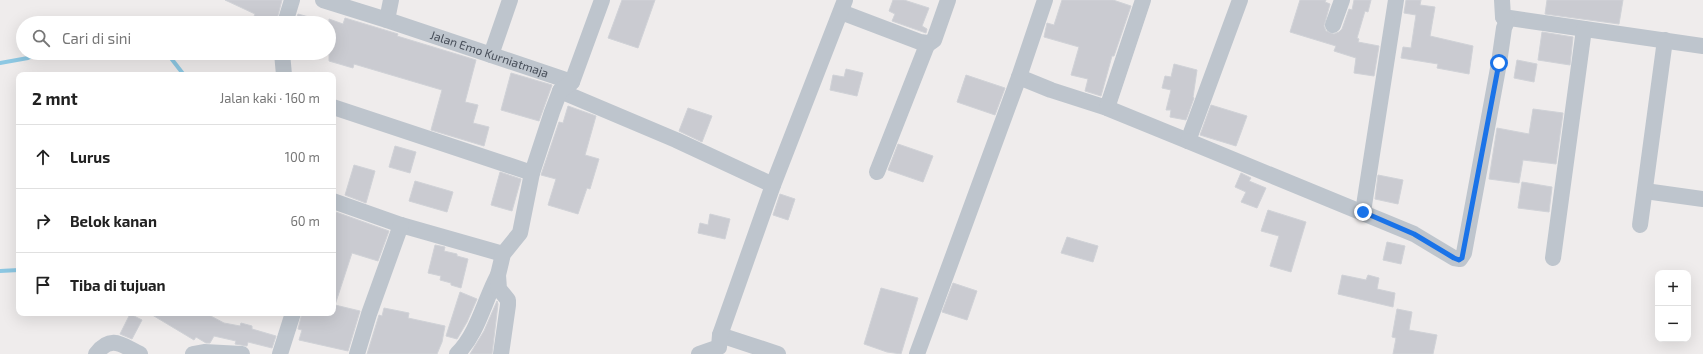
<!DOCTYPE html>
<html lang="id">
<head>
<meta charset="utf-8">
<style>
  :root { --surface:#fff; --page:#f2f2f2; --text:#222; --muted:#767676; --line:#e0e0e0 }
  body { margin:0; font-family:"Exo 2",sans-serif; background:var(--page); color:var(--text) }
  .controls { position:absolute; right:12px; bottom:12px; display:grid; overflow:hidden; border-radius:8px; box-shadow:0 4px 16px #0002 }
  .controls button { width:36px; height:36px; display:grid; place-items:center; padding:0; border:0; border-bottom:1px solid var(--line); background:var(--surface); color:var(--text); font:20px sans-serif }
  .stop { position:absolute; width:12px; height:12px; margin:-9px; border:3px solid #1a73e8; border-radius:50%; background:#fff }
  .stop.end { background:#1a73e8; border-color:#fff; box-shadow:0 1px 4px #0008 }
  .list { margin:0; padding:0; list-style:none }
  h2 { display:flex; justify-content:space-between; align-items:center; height:52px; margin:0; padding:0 16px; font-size:17px }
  h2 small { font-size:13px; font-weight:400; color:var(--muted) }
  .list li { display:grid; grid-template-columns:26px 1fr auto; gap:12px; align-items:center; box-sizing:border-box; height:64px; padding:0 16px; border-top:1px solid var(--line) }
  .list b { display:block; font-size:15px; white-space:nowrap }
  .list em { font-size:13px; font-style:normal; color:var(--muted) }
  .icon { flex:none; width:22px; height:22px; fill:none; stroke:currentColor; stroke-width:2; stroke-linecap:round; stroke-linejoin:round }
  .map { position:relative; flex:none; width:1703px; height:354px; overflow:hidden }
  .search { position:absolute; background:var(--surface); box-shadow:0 4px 16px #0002; left:16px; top:16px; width:320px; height:44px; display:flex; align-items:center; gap:10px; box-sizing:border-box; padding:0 14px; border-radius:22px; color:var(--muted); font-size:15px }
  .panel { position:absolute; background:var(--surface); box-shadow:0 4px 16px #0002; left:16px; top:72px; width:320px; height:244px; border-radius:8px }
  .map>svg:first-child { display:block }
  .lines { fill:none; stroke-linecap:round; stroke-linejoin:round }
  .stream { stroke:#8dc8e3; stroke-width:4 }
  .building { fill:#cacbd1; stroke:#d0d2d7 }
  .minor { stroke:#bec5cd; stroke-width:16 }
  .route { stroke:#1a73e8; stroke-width:5 }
  .labels { text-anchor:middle; stroke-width:3; stroke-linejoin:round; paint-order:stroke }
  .street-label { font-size:12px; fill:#464d58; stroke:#fff }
</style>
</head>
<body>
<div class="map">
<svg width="1703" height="354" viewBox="0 0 1703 354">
  <rect width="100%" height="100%" fill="#efecec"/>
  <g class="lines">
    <path class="stream" d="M167 53 184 75
      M0 63 28 58 40 53
      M0 271 19 270"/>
  </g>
  <path class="building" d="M225 0H282L276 23H251L255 14Z
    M622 0H655L638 48 608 38Z
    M893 0H904L929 8 922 26 927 29 926 33 892 21 895 14 889 11Z
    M1062 0H1113L1131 6 1114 56H1112L1101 96 1085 91 1088 79 1071 75 1079 47 1044 37 1047 23 1054 25Z
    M1300 0H1326L1325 2 1330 4 1324 26 1326 31 1334 34 1339 32 1342 29 1349 9 1352 10 1354 0H1371L1368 12 1365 11 1357 38 1359 39 1358 42 1379 46 1374 76 1354 73 1356 58 1334 51 1336 46 1290 32Z
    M1406 0H1421L1420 5 1435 7 1430 36 1473 46 1469 74 1437 68 1438 64 1401 58 1403 47 1411 48 1416 15 1404 13Z
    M1547 0H1623L1619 24 1545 14Z
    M298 14 316 19 315 23H295Z
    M345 18 398 34 397 36 476 60 465 102 478 105 473 123 489 127 484 146 431 130 442 90 354 64 353 68 329 61V19L343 24Z
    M1542 32 1573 37 1570 65 1538 60Z
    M1517 60 1537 64 1534 82 1514 78Z
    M1174 64 1197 70 1193 97 1194 98 1186 120 1170 117 1171 110H1166L1171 90 1162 88 1165 76 1171 77Z
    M846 69 863 73 857 96 830 90 833 75 844 77Z
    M511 73 552 85 539 121 501 110Z
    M966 75 1005 88 995 115 957 102Z
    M1211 105 1247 116 1236 146 1200 135Z
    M568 106 596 116 585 155 599 159 590 189 587 188 578 214 548 205 556 179 541 175 559 122 563 123Z
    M688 108 712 116 702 142 679 131Z
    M1533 109 1563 113 1556 164 1523 160 1519 183 1489 179 1497 128 1529 134Z
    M898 144 933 156 923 182 888 170Z
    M395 146 416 152 410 173 389 167Z
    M354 165 375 171 366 203 345 195Z
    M500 172 521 179 512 211 491 205Z
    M1241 173 1251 178 1249 181 1266 188 1257 208 1241 202 1246 192 1235 187Z
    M1378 175 1403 180 1398 204 1375 199Z
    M415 181 453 192 447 212 409 201Z
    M1522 182 1552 187 1549 212 1518 208Z
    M780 194 795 199 788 220 773 215Z
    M1268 210 1306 222 1291 272 1270 266 1279 236 1261 231Z
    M333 211 389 231 378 261 352 253 335 305 360 311 348 351 299 340 302 330 298 329 302 313H333Z
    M710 214 730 219 725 239 698 233 700 223 708 225Z
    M1067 237 1098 246 1093 262 1061 253Z
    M1387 242 1405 246 1401 264 1383 260Z
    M435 245 445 247 444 251 457 254V256L468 259 461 288 451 285V283L440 280 441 276 428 273Z
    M1342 275 1366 280 1368 275 1379 278 1377 289 1395 293 1393 307 1338 294Z
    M953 283 977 291 967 320 942 312Z
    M881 288 918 298 901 354 887 352 864 344Z
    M460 292 477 299 467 322 457 339 446 336Z
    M497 301 498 304 492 354H470L484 331Z
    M384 308 409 313 408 318 445 326 442 342 437 354H367L379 315 382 316Z
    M1397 309 1412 312 1409 330 1437 335 1433 354H1393L1396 338 1392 337Z
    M149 313H205L224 323 240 326 241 323 252 326V329L276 336 272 348 248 342 247 346 235 344 236 341 214 336 210 343H206L196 337 194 340Z
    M130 314 142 320 132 339 120 334Z"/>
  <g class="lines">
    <g class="minor">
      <path id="s1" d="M323 0 387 20 572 82 602 0"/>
      <path d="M1502 0 1503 17 1703 46"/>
      <path d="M841 12 920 42 928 43 927 45 934 40 948 0"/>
      <path d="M387 20 391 0"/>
      <path d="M285 23 292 0"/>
      <path d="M1333 25 1342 0"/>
      <path d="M282 53 284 75"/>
      <path d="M491 55 510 0"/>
      <path d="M1019 77 1051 90 1107 108 1188 141 1240 0"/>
      <path d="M560 91 676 140 773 185"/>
      <path d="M333 107 532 173"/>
      <path d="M1107 108 1143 0"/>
      <path d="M1188 141 1414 234 1454 258 1460 259 1464 253 1499 63 1504 28 1507 21 1503 17"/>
      <path d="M877 172 927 45"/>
      <path d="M1645 191 1703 199"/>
      <path d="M333 201 401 225 503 254"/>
      <path d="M1363 212 1396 0"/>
      <path d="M1640 225 1665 40"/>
      <path d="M1553 258 1584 29"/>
      <path d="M720 335 778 354"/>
      <path d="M96 354C111 334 122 345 140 354"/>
      <path d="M193 354 204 352 242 354"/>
      <path d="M280 354 293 313"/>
      <path d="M357 354 369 314 401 225"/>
      <path d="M457 354C478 333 484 301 498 275"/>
      <path d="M501 354 508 305V300L499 289 498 275 503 254 520 233 532 173 552 112 560 91 572 82"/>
      <path d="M699 354 719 347 720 335 773 185 845 0"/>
      <path d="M917 354 1019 77 1045 0"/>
    </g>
  </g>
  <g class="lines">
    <path class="route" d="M1363 212 1414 234 1454 258 1459 260 1462 258 1499 63"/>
  </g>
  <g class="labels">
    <g class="street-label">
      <text dy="4" stroke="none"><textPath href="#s1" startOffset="175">Jalan Emo Kurniatmaja</textPath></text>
    </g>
  </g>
</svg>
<div class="controls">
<button>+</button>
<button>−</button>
</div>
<div class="stop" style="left:1499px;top:63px"></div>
<div class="stop end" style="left:1363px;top:212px"></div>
<div class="search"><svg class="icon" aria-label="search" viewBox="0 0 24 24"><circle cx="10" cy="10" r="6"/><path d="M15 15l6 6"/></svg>Cari di sini</div>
<section class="panel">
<h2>2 mnt<small>Jalan kaki · 160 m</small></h2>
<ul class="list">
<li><svg class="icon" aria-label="ahead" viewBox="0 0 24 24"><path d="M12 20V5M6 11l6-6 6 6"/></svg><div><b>Lurus</b></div><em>100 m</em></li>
<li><svg class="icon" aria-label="right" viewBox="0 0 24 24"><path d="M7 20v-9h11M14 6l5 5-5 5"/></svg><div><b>Belok kanan</b></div><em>60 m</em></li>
<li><svg class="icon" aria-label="arrive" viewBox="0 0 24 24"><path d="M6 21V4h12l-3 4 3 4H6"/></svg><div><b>Tiba di tujuan</b></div></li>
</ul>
</section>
</div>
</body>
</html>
